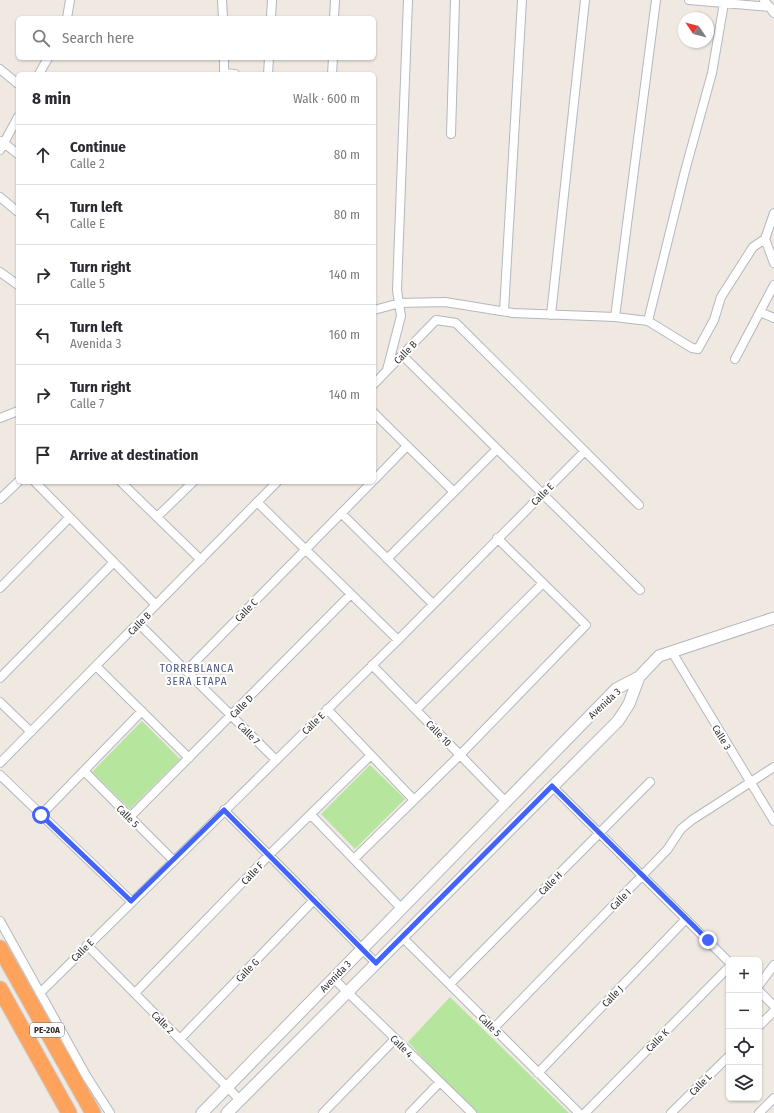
<!DOCTYPE html>
<html lang="en">
<head>
<meta charset="utf-8">
<style>
  :root { --surface:#fff; --page:#f2f2f3; --text:#2b2b33; --muted:#7c7c81; --line:#e1e1e2 }
  body { margin:0; font-family:"Fira Sans Condensed",sans-serif; background:var(--page); color:var(--text) }
  .controls { position:absolute; right:12px; bottom:12px; display:grid; overflow:hidden; border-radius:6px; box-shadow:0 1px 3px #0004 }
  .controls button { width:36px; height:36px; display:grid; place-items:center; padding:0; border:0; border-bottom:1px solid var(--line); background:var(--surface); color:var(--text); font:20px sans-serif }
  .compass { position:absolute; left:678px; top:12px; width:36px; height:36px; border-radius:50%; background:var(--surface); box-shadow:0 1px 3px #0004; rotate:305deg }
  .stop { position:absolute; width:12px; height:12px; margin:-9px; border:3px solid #4264fb; border-radius:50%; background:#fff }
  .stop.end { background:#4264fb; border-color:#fff; box-shadow:0 1px 4px #0008 }
  .list { margin:0; padding:0; list-style:none }
  h2 { display:flex; justify-content:space-between; align-items:center; height:52px; margin:0; padding:0 16px; font-size:17px }
  h2 small { font-size:13px; font-weight:400; color:var(--muted) }
  .list li { display:grid; grid-template-columns:26px 1fr auto; gap:12px; align-items:center; box-sizing:border-box; height:60px; padding:0 16px; border-top:1px solid var(--line) }
  .list b { display:block; font-size:15px; white-space:nowrap }
  .list p { margin:0; font-size:13px; white-space:nowrap; color:var(--muted) }
  .list em { font-size:13px; font-style:normal; color:var(--muted) }
  .icon { flex:none; width:22px; height:22px; fill:none; stroke:currentColor; stroke-width:2; stroke-linecap:round; stroke-linejoin:round }
  .map { position:relative; flex:none; width:774px; height:1113px; overflow:hidden }
  .search { position:absolute; background:var(--surface); box-shadow:0 1px 3px #0004; left:16px; top:16px; width:360px; height:44px; display:flex; align-items:center; gap:10px; box-sizing:border-box; padding:0 14px; border-radius:6px; color:var(--muted); font-size:15px }
  .panel { position:absolute; background:var(--surface); box-shadow:0 1px 3px #0004; left:16px; top:72px; width:360px; height:412px; border-radius:6px }
  .map>svg:first-child { display:block }
  .green { fill:#b6e59e }
  .lines { fill:none; stroke-linecap:round; stroke-linejoin:round }
  .street-casing { stroke:#b4b7c1; stroke-width:10 }
  .secondary-casing { stroke:#b4b7c1; stroke-width:13 }
  .highway-casing { stroke:#c9c9c9; stroke-width:17 }
  .street { stroke:#fff; stroke-width:8 }
  .secondary { stroke:#fff; stroke-width:11 }
  .highway { stroke:#ffa35c; stroke-width:15 }
  .route { stroke:#4264fb; stroke-width:5 }
  .labels { text-anchor:middle; stroke-width:4; stroke-linejoin:round; paint-order:stroke }
  .shield { fill:#fff; stroke:#6d6d6d; stroke-width:1 }
  .shield-label { font-size:9px; font-weight:bold; fill:#2e2e2e }
  .street-label { font-size:10px; fill:#2e2e2e; stroke:#fff }
  .neighbourhood-label { font-size:11px; letter-spacing:1px; fill:#4d5680; stroke:#fff }
</style>
</head>
<body>
<div class="map">
<svg width="774" height="1113" viewBox="0 0 774 1113">
  <rect width="100%" height="100%" fill="#efe9e1"/>
  <path class="green" d="M142 721 180 759 130 809 92 772Z
    M370 765 405 799 355 849 321 814Z
    M450 997 569 1113H474L408 1042Z"/>
  <g class="lines">
    <defs>
      <path id="street" d="M222 0 223 18
        M689 0 770 7
        M764 0 774 13
        M67 18 70 0
        M271 18 272 0
        M334 18 335 0
        M224 58V74
        M0 69 18 84
        M224 73 235 74
        M39 74 48 58
        M268 74 269 58
        M332 74 333 58
        M451 134 455 0
        M1 141 18 154
        M0 150 18 117
        M0 197 18 212
        M774 213 765 239 774 263
        M0 272 18 285
        M374 310 400 303 445 302 513 313 615 317 648 321 692 348 698 349 714 320 721 297 753 247 765 239
        M504 311 522 0
        M760 312 774 318
        M551 315 585 0
        M615 317 656 0
        M648 321 685 171 712 73 724 3
        M402 355 640 590
        M735 359 774 285
        M387 370 401 316 397 290 408 0
        M374 384 436 320 456 323 639 505
        M374 413 454 492
        M0 418 18 411
        M374 480 407 446
        M35 482 156 605
        M121 482 201 560
        M0 499 18 482
        M257 502 398 640
        M341 513 433 604
        M157 517 193 482
        M387 559 497 449
        M0 588 69 518
        M138 623 276 760
        M672 652 774 821
        M372 665 505 801
        M96 666 189 758
        M186 671 372 482
        M0 678 114 562
        M0 702 31 732
        M327 709 414 800
        M416 710 543 583
        M0 763 277 482
        M84 771 173 860
        M0 775 131 901
        M552 786 729 962
        M224 810 376 963
        M41 815 142 711
        M311 815 401 908
        M130 817 351 594
        M354 859 460 755 586 625 497 538
        M0 921 87 1077 110 1113
        M402 937 579 1113
        M87 945 240 1100
        M333 978 472 1113
        M450 984 650 782
        M759 985 774 965
        M759 991 774 1006
        M40 993 398 640 585 451
        M135 993 269 855 371 755
        M759 1026 774 1011
        M494 1028 667 850 681 829 692 820 774 767
        M180 1039 314 900
        M538 1073 686 919
        M323 1113 395 1039
        M410 1113 439 1083
        M585 1113 729 967
        M671 1113 729 1056
        M759 1113 774 1098"/>
      <path id="secondary" d="M202 1113 616 689 639 677 659 656 774 618
        M227 1113 618 721 629 704 639 677"/>
      <path id="highway" d="M0 948 93 1113
        M0 989 69 1113"/>
    </defs>
    <use href="#street" class="street-casing"/>
    <use href="#secondary" class="secondary-casing"/>
    <use href="#highway" class="highway-casing"/>
    <use href="#street" class="street"/>
    <use href="#secondary" class="secondary"/>
    <use href="#highway" class="highway"/>
  </g>
  <g class="lines">
    <path class="route" d="M41 815 131 901 224 810 376 963 552 786 708 940"/>
  </g>
  <g class="labels">
    <rect class="shield" x="30" y="1023" width="34" height="14" rx="3"/>
    <g class="shield-label">
      <text x="47" y="1033">PE-20A</text>
    </g>
    <g class="street-label">
      <text transform="translate(405 352) rotate(-46)" y="4">Calle B</text>
      <text transform="translate(542 494) rotate(-45)" y="4">Calle E</text>
      <text transform="translate(246 610) rotate(-46)" y="4">Calle C</text>
      <text transform="translate(139 623) rotate(-45)" y="4">Calle B</text>
      <text transform="translate(604 703) rotate(-43)" y="4">Avenida 3</text>
      <text transform="translate(241 706) rotate(-45)" y="4">Calle D</text>
      <text transform="translate(313 723) rotate(-44)" y="4">Calle E</text>
      <text transform="translate(249 733) rotate(45)" y="4">Calle 7</text>
      <text transform="translate(439 733) rotate(46)" y="4">Calle 10</text>
      <text transform="translate(722 737) rotate(59)" y="4">Calle 3</text>
      <text transform="translate(128 816) rotate(45)" y="4">Calle 5</text>
      <text transform="translate(252 873) rotate(-46)" y="4">Calle F</text>
      <text transform="translate(550 883) rotate(-45)" y="4">Calle H</text>
      <text transform="translate(620 899) rotate(-46)" y="4">Calle I</text>
      <text transform="translate(82 950) rotate(-45)" y="4">Calle E</text>
      <text transform="translate(247 970) rotate(-46)" y="4">Calle G</text>
      <text transform="translate(335 976) rotate(-46)" y="4">Avenida 3</text>
      <text transform="translate(612 996) rotate(-46)" y="4">Calle J</text>
      <text transform="translate(163 1022) rotate(45)" y="4">Calle 2</text>
      <text transform="translate(490 1025) rotate(45)" y="4">Calle 5</text>
      <text transform="translate(657 1040) rotate(-45)" y="4">Calle K</text>
      <text transform="translate(402 1046) rotate(45)" y="4">Calle 4</text>
      <text transform="translate(700 1084) rotate(-45)" y="4">Calle L</text>
    </g>
    <g class="neighbourhood-label">
      <text x="197" y="672">TORREBLANCA<tspan x="197" dy="13">3ERA ETAPA</tspan></text>
    </g>
  </g>
</svg>
<div class="controls">
<button>+</button>
<button>−</button>
<button><svg class="icon" aria-label="locate" viewBox="0 0 24 24"><circle cx="12" cy="12" r="6"/><path d="M12 2v4M12 18v4M2 12h4M18 12h4"/></svg></button>
<button><svg class="icon" aria-label="layers" viewBox="0 0 24 24"><path d="M12 4l9 5-9 5-9-5zM3 14l9 5 9-5"/></svg></button>
</div>
<svg class="compass" viewBox="-18 -18 36 36"><path d="M0-13l5 13h-10z" fill="#e53935"/><path d="M0 13l5-13h-10z" fill="#7c7c81"/></svg>
<div class="stop" style="left:41px;top:815px"></div>
<div class="stop end" style="left:708px;top:940px"></div>
<div class="search"><svg class="icon" aria-label="search" viewBox="0 0 24 24"><circle cx="10" cy="10" r="6"/><path d="M15 15l6 6"/></svg>Search here</div>
<section class="panel">
<h2>8 min<small>Walk · 600 m</small></h2>
<ul class="list">
<li><svg class="icon" aria-label="ahead" viewBox="0 0 24 24"><path d="M12 20V5M6 11l6-6 6 6"/></svg><div><b>Continue</b><p>Calle 2</p></div><em>80 m</em></li>
<li><svg class="icon" aria-label="left" viewBox="0 0 24 24"><path d="M17 20v-9H6M10 6l-5 5 5 5"/></svg><div><b>Turn left</b><p>Calle E</p></div><em>80 m</em></li>
<li><svg class="icon" aria-label="right" viewBox="0 0 24 24"><path d="M7 20v-9h11M14 6l5 5-5 5"/></svg><div><b>Turn right</b><p>Calle 5</p></div><em>140 m</em></li>
<li><svg class="icon" aria-label="left" viewBox="0 0 24 24"><path d="M17 20v-9H6M10 6l-5 5 5 5"/></svg><div><b>Turn left</b><p>Avenida 3</p></div><em>160 m</em></li>
<li><svg class="icon" aria-label="right" viewBox="0 0 24 24"><path d="M7 20v-9h11M14 6l5 5-5 5"/></svg><div><b>Turn right</b><p>Calle 7</p></div><em>140 m</em></li>
<li><svg class="icon" aria-label="arrive" viewBox="0 0 24 24"><path d="M6 21V4h12l-3 4 3 4H6"/></svg><div><b>Arrive at destination</b></div></li>
</ul>
</section>
</div>
</body>
</html>
